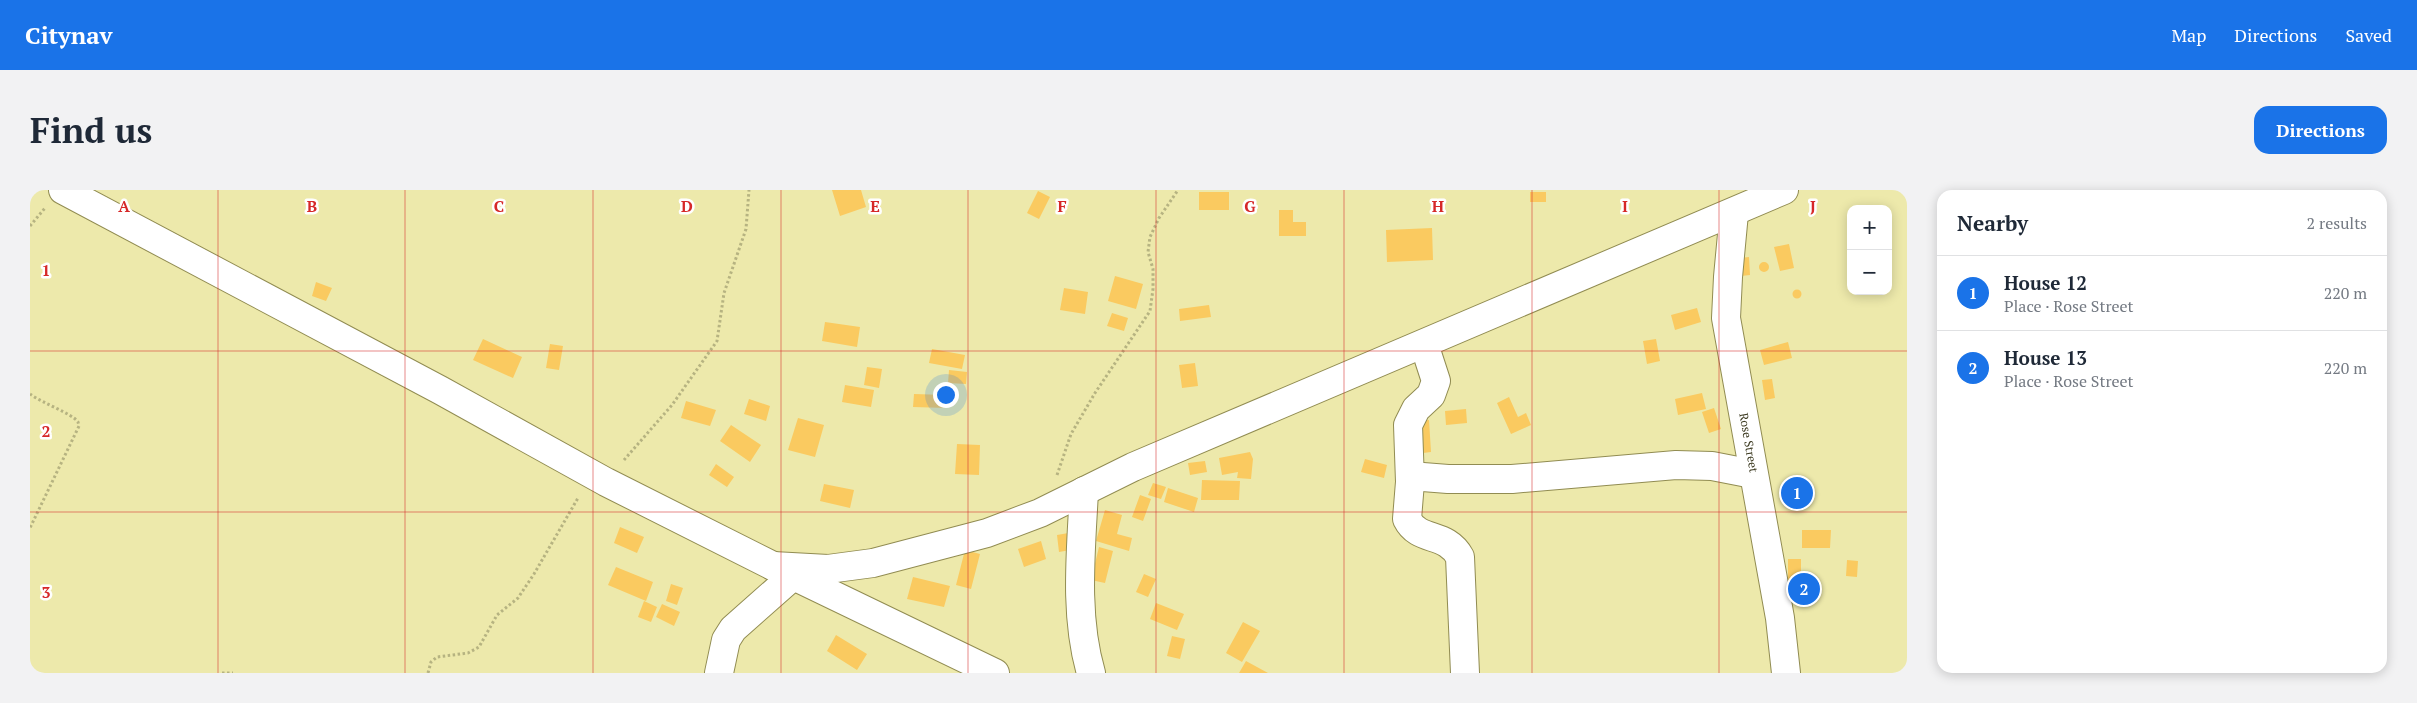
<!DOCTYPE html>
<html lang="en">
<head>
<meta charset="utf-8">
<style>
  :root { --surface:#fff; --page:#f2f2f3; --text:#1f2937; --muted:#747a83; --line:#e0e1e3; --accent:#1a73e8 }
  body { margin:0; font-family:"PT Serif",serif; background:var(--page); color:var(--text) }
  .controls { position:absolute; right:15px; top:15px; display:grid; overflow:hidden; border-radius:10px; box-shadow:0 2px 12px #0003 }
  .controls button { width:45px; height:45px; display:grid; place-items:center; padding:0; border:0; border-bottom:1px solid var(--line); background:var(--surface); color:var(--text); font:25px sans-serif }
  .you { position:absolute; left:915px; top:204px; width:18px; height:18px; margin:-12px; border:4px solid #fff; border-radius:50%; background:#1a73e8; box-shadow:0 0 0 8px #1a73e833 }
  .badge { display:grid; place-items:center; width:32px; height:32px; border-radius:50%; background:var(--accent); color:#fff; font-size:16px; font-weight:700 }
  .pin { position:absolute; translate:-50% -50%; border:2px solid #fff; box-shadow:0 1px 5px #0006 }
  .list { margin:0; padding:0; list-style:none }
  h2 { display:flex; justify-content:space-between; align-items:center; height:65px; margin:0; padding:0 20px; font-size:21px }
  h2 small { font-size:16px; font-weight:400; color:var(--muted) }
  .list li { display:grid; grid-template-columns:32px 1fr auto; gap:15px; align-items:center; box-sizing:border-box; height:75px; padding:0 20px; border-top:1px solid var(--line) }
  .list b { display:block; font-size:19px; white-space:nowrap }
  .list p { margin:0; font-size:16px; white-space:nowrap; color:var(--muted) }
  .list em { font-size:16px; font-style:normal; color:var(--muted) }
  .map { position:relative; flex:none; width:1877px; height:483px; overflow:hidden; border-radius:15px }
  header { display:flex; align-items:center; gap:30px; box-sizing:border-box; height:70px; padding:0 25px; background:var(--accent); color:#fff }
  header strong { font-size:24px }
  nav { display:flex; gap:28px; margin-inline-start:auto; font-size:18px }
  .intro { display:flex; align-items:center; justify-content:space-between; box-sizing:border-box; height:120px; padding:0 30px }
  h1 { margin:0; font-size:35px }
  .button { padding:12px 22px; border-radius:15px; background:var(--accent); color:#fff; font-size:18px; font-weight:700 }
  main { display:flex; gap:30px; padding:0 30px }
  aside { flex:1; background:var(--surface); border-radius:15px; box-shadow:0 2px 12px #0003 }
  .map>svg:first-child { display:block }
  .building { fill:#faca60 }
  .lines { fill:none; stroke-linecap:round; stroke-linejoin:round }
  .minor-casing { stroke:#918c52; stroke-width:30 }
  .path { stroke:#b6b381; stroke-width:3; stroke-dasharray:2.5 2.5; stroke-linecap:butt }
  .minor { stroke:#fff; stroke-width:28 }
  .grid { fill:none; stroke:#d62828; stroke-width:1; stroke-opacity:0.55 }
  .labels { text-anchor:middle; stroke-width:5; stroke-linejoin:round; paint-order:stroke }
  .street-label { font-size:12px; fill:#3e3c23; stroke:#fff }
  .grid-label { font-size:16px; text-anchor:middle; font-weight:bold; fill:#d62828; stroke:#fff; stroke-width:5; stroke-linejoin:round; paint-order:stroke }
</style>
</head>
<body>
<header>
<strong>Citynav</strong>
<nav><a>Map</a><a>Directions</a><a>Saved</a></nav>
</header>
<div class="intro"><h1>Find us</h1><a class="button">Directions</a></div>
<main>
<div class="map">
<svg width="1877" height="483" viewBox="0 0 1877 483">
  <rect width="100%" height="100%" fill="#ede9ab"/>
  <path class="building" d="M802 0H831L836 17 810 26Z
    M1008 1 1020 7 1009 29 997 23Z
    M1169 2H1199V20H1169Z
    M1500 2H1516V12H1500Z
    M1249 20H1263V32H1276V46H1249Z
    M1402 38 1403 70 1357 72 1356 40Z
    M1759 54 1764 78 1750 81 1744 57Z
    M1719 67 1720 85 1711 86 1710 68Z
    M1729 77a5 5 0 1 1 10 0a5 5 0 1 1-10 0Z
    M1085 86 1113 94 1106 119 1078 111Z
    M286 92 302 98 296 111 282 106Z
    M1034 98 1058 102 1055 124 1030 120Z
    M1762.5 104a4.5 4.5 0 1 1 9 0a4.5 4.5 0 1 1-9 0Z
    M1179 115 1181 127 1150 131 1149 119Z
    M1667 118 1671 132 1645 140 1641 125Z
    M1082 123 1098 128 1094 141 1077 136Z
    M795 132 830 137 827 157 792 151Z
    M453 149 492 167 483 188 443 170Z
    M1626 149 1630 171 1617 174 1613 151Z
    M1758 152 1762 168 1734 175 1730 160Z
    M520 154 533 156 529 180 516 178Z
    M902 159 935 165 932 179 899 173Z
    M1165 173 1168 196 1152 198 1149 175Z
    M837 177 852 179 849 198 834 195Z
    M919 180 937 182 936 194 918 193Z
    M1742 189 1745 208 1735 210 1732 190Z
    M815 195 844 200 841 217 812 212Z
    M1672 203 1676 219 1648 225 1645 209Z
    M884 204 916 205V218L883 217Z
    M1479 207 1488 227 1496 223 1501 235 1481 244 1467 213Z
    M719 209 740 216 736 231 714 224Z
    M656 211 686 220 680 236 651 228Z
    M1684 218 1691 239 1679 243 1672 222Z
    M1436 219 1437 233 1416 235 1415 221Z
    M768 228 794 235 785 267 758 260Z
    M1399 230 1401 262 1385 264 1383 231Z
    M701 235 731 255 720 272 690 251Z
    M927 254 950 255 949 285 925 284Z
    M1220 262 1223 269 1221 289 1207 288 1208 282 1192 285 1189 268Z
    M1335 269 1357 275 1354 288 1331 282Z
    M1175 271 1177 282 1160 285 1158 273Z
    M686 274 704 287 697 297 679 285Z
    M1172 290 1210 291 1209 310H1171Z
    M1123 293 1136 297 1131 309 1118 305Z
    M794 294 824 300 820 318 790 311Z
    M1781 294 1782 308 1753 313 1751 298Z
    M1138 298 1168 308 1164 322 1134 312Z
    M1110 305 1121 309 1113 331 1102 327Z
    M1075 320 1092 325 1087 344 1102 348 1099 361 1066 351Z
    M590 337 614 347 607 363 584 353Z
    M1772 340H1801L1800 358H1772Z
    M1044 342 1046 359 1029 362 1027 345Z
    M1011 351 1016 369 994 377 988 359Z
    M1069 357 1083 361 1075 393 1061 390Z
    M935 360 950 364 941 399 926 395Z
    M1758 369H1771V390H1758Z
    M1817 370 1828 371 1827 387 1816 386Z
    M586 377 623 392 616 411 578 395Z
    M1114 384 1126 389 1118 407 1106 402Z
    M883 387 920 396 914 417 877 409Z
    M1784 391 1787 401 1764 407 1761 397Z
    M641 394 653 398 647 415 636 411Z
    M614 411 627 417 621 432 608 427Z
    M1126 413 1154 424 1147 440 1120 429Z
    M632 414 650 422 644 436 626 427Z
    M1213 432 1230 441 1212 472 1196 463Z
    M806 445 837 464 827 480 797 461Z
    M1142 446 1155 449 1150 469 1137 466Z
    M1216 471 1238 483H1209Z"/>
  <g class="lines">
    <defs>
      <g id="minor">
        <path d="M33 0 410 200 576 292 743 376 965 483"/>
        <path id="s1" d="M1704 23 1698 87 1696 128 1750 428 1756 483"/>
        <path d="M1394 154 1406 191 1401 205 1386 219 1378 235 1380 292 1377 329C1389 353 1416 341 1430 367L1435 483"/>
        <path d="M1380 286 1418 289H1482L1646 275 1682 276 1723 284"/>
        <path d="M1054 301C1051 361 1044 425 1061 483"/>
        <path d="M743 376 798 379 843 373 957 343 1010 323 1103 277 1754 0"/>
        <path d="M689 483 696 450 703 439 764 385"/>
      </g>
    </defs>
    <use href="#minor" class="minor-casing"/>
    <path class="path" d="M0 36 15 18
      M0 204C12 213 43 224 48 232L49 236 0 338
      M594 270 642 215 687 151 694 103 716 39 719 0
      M1027 285 1041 244 1065 203 1120 121 1123 99V79L1118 62 1120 47 1129 28 1148 0
      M0 482 1 483
      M192 483H203
      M398 483 401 472 407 467 438 463 449 457 467 425 488 408 504 384 548 308"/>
    <use href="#minor" class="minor"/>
  </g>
  <path class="grid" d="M188 0V483M375 0V483M563 0V483M751 0V483M938 0V483M1126 0V483M1314 0V483M1502 0V483M1689 0V483M0 161H1877M0 322H1877"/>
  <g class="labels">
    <g class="street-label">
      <text dy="4" stroke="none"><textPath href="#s1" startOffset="232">Rose Street</textPath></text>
    </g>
  </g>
  <g class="grid-label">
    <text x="94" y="22">A</text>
    <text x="282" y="22">B</text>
    <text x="469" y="22">C</text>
    <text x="657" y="22">D</text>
    <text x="845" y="22">E</text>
    <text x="1032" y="22">F</text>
    <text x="1220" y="22">G</text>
    <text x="1408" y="22">H</text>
    <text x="1595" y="22">I</text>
    <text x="1783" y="22">J</text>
    <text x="16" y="86">1</text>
    <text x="16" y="247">2</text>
    <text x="16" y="408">3</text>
  </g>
</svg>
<div class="controls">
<button>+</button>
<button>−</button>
</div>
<div class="you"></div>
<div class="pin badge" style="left:1767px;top:303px">1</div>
<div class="pin badge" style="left:1774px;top:399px">2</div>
</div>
<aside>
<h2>Nearby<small>2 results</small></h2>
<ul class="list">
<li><span class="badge">1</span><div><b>House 12</b><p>Place · Rose Street</p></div><em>220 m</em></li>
<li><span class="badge">2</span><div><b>House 13</b><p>Place · Rose Street</p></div><em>220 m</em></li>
</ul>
</aside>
</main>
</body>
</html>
